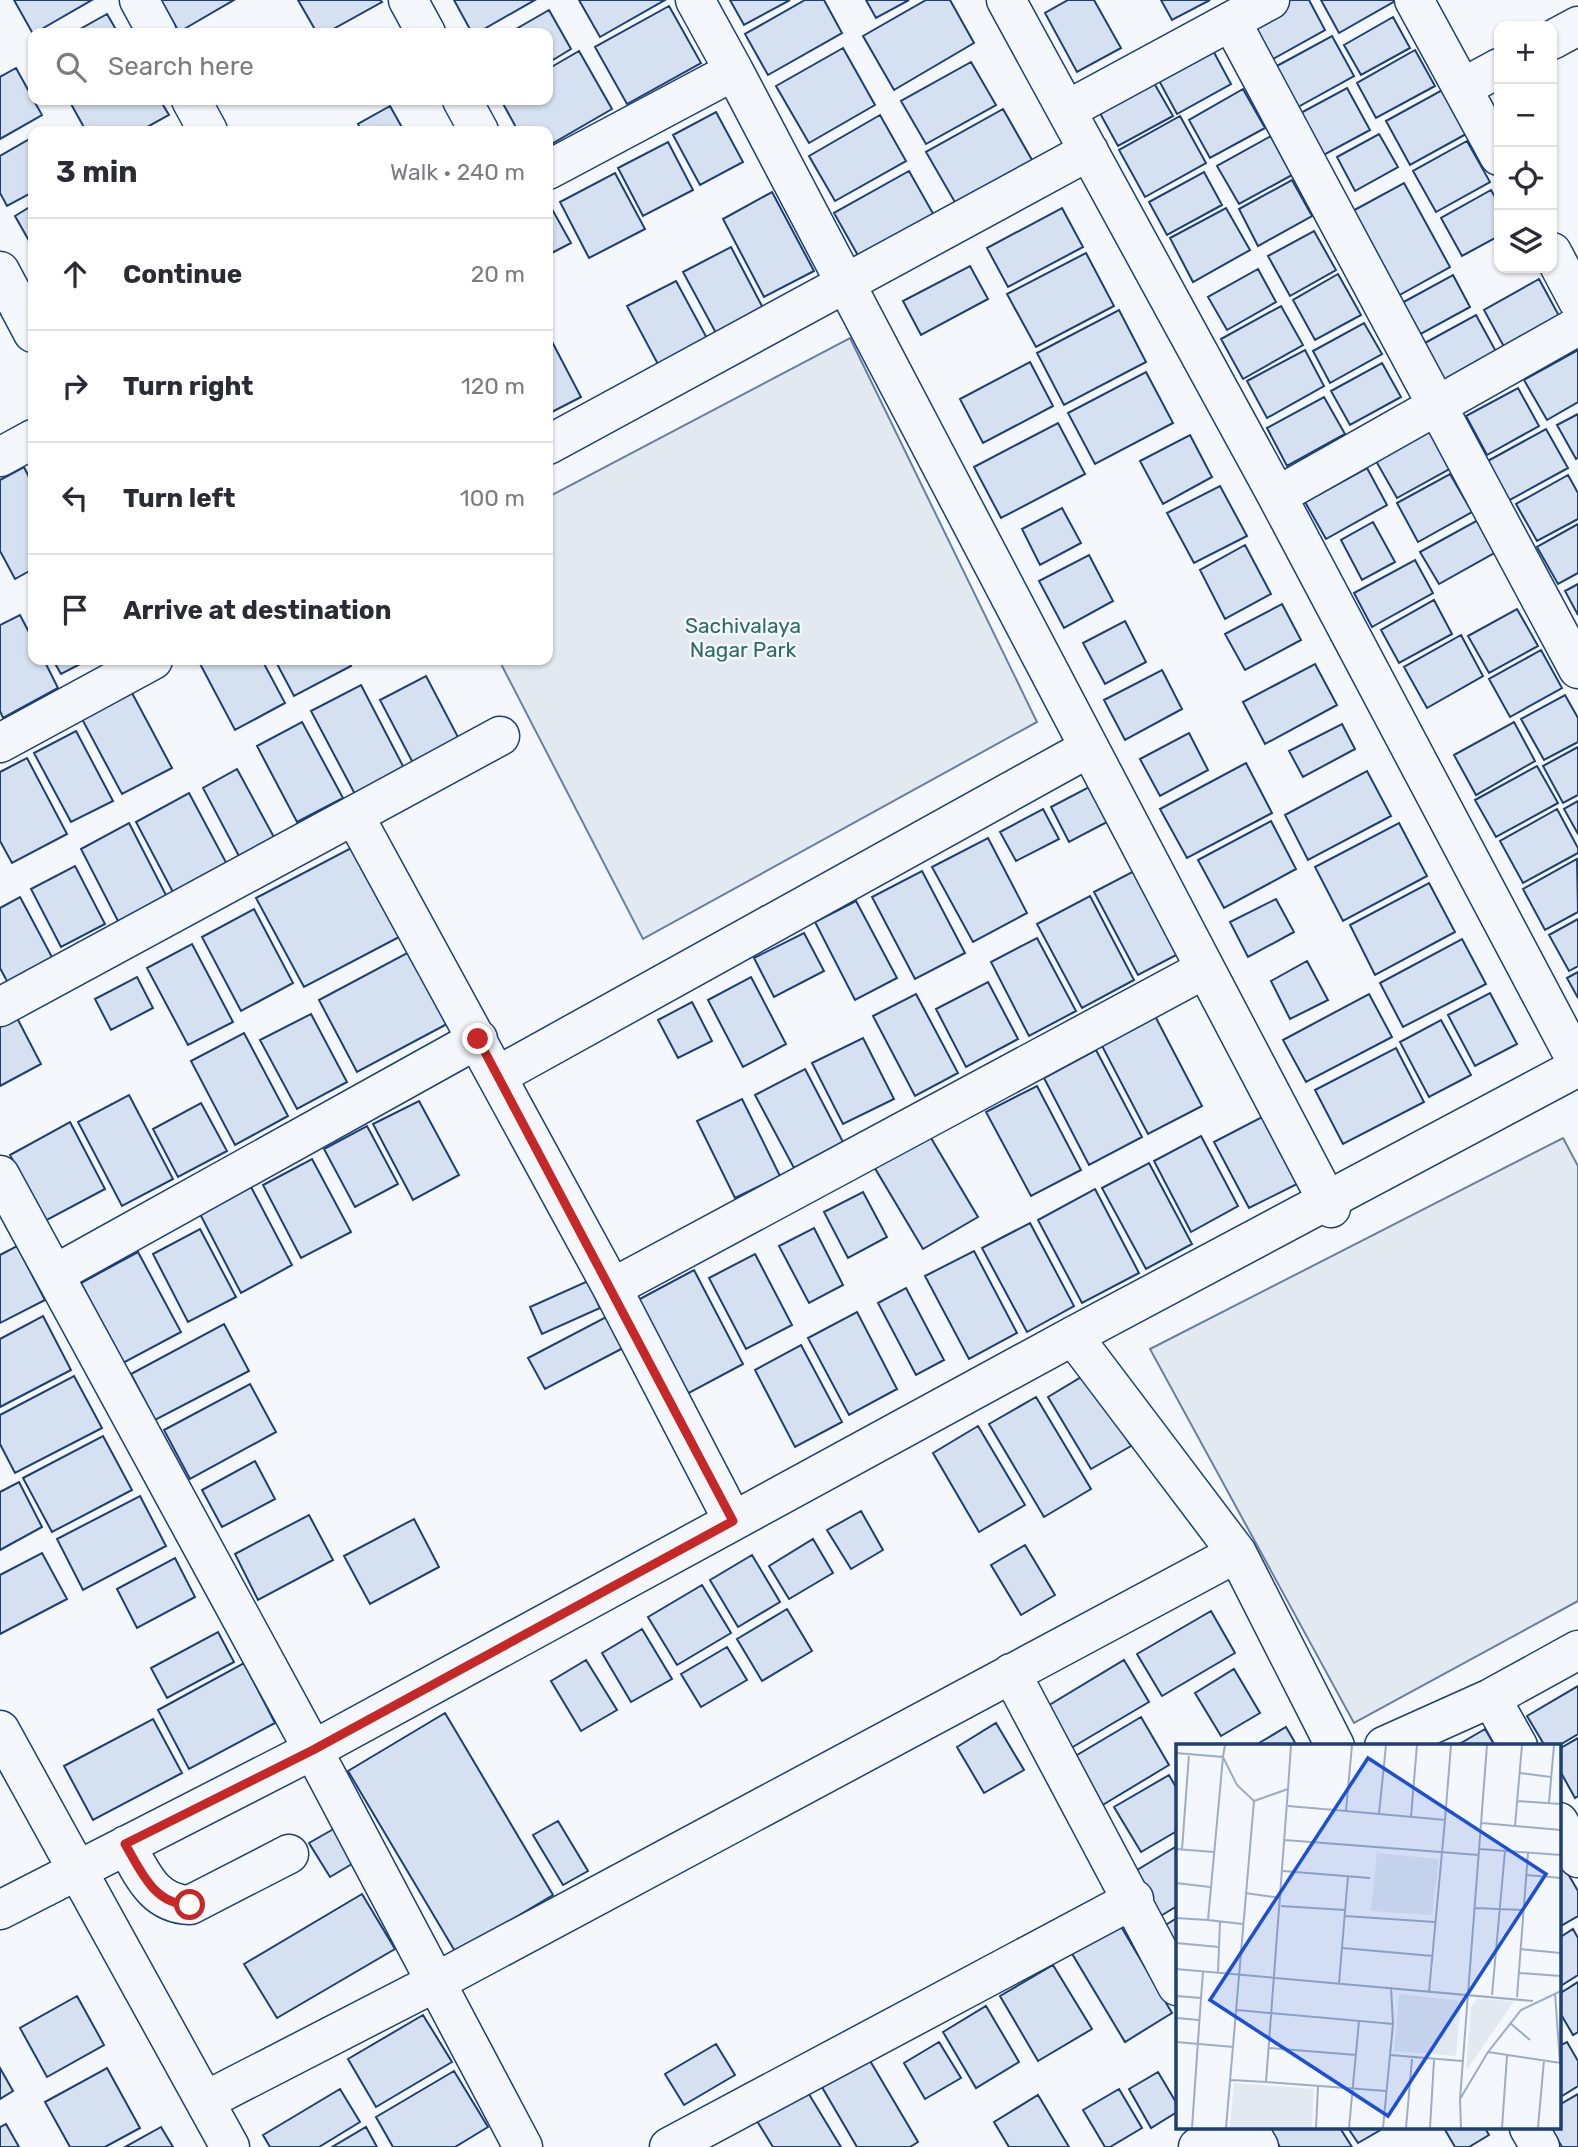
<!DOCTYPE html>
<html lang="en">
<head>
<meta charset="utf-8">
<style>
  :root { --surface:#fff; --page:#f7f7f7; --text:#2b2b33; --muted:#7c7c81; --line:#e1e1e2 }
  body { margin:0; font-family:Rubik,sans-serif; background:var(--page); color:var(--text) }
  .controls { position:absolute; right:21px; top:21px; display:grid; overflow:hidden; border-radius:14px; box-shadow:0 2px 5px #0004 }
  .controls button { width:63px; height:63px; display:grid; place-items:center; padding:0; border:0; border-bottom:2px solid var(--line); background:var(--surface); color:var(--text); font:35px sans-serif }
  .stop { position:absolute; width:21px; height:21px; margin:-16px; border:5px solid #c62828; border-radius:50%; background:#fff }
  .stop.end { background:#c62828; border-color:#fff; box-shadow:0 2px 7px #0008 }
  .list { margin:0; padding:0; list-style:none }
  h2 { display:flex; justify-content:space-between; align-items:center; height:91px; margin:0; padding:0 28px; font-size:30px }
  h2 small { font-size:23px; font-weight:400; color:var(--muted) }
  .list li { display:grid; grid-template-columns:46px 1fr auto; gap:21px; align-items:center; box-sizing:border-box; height:112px; padding:0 28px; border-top:2px solid var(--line) }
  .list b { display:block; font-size:26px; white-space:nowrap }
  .list em { font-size:23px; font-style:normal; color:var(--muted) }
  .icon { flex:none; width:38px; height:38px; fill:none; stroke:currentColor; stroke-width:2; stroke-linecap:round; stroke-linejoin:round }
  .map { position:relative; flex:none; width:1578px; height:2147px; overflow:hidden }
  .search { position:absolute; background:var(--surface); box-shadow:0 2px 5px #0004; left:28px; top:28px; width:525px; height:77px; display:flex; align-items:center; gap:18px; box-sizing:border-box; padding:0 24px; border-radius:14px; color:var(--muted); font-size:26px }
  .panel { position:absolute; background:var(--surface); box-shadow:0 2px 5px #0004; left:28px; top:126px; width:525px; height:539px; border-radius:14px }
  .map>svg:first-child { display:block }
  .green { fill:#e3e9f0; stroke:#687fa3; stroke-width:2 }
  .building { fill:#d5e0f0; stroke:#1d3f73; stroke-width:2 }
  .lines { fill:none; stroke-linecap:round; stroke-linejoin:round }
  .minor-casing { stroke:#1d3f73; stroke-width:41 }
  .minor { stroke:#f4f7fb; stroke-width:38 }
  .route { stroke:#c62828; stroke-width:9 }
  .labels { text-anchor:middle; stroke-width:5; stroke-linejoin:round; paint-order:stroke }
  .park-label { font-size:21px; fill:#2c6c60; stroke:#f4f7fb }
  .inset-road { fill:none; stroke:#9eadc5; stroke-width:2 }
  .view { fill:#1d4ed8; fill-opacity:0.15; stroke:#1d4ed8; stroke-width:3.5 }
  .inset-edge { fill:none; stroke:#1d3f73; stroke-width:3.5 }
</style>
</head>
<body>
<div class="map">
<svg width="1578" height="2147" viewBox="0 0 1578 2147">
  <rect width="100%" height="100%" fill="#f4f7fb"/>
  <path class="green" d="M850 338 1037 722 643 939 499 660H548V497Z
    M1563 1138 1578 1166V1601L1354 1723 1150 1349Z"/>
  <path class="building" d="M14 0H92L33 34Z
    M161 0H234L179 32Z
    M298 0H380L382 2 326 33H317Z
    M454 0H535L477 33H472Z
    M579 0H665L600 37Z
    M730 0H790L744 25Z
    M805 0H824L842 33 768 75 745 34Z
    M866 0H909L876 18Z
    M926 0H950L974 43 894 90 863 36Z
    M1068 0H1094L1121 48 1077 72 1045 13Z
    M1161 0H1210L1172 20Z
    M1290 0H1309L1325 30 1273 59 1252 21Z
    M1321 0H1397L1339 33Z
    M669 6 701 63 627 104 595 47Z
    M549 10 571 49 548 63V33H509Z
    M107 14 118 33H73Z
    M1393 17 1410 48 1361 75 1344 45Z
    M1332 36 1354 76 1298 107 1275 67Z
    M1210 45 1231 84 1177 114 1156 75Z
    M843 48 875 105 809 143 776 86Z
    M1415 50 1435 86 1376 118 1357 83Z
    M579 51 612 109 548 146V131H518L501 100H548V69Z
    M971 62 996 105 926 144 901 101Z
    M16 68 42 115 0 139V77Z
    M1150 76 1173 116 1118 146 1096 106Z
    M1347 88 1370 130 1320 157 1297 115Z
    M1243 89 1265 128 1210 158 1189 120Z
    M1444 89 1468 133 1410 165 1386 121Z
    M79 100H160L169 115 140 131H86L71 104Z
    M390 106 404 131H362L358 124Z
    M1003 109 1032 160 956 204 926 152Z
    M716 112 743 162 700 185 673 135Z
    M880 115 906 161 835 201 809 156Z
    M1180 116 1206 163 1145 197 1119 150Z
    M1379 134 1398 167 1355 191 1337 157Z
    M1271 136 1292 175 1239 204 1217 166Z
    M33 137V192L7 206 0 193V156Z
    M1467 141 1490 182 1436 212 1413 171Z
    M668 142 693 190 643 216 618 168Z
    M909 171 935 217 860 259 834 213Z
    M1204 172 1222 205 1167 235 1149 202Z
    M615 173 645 229 589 258 560 202Z
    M1292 180 1312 216 1258 246 1239 209Z
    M1404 183 1450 267 1396 297 1349 213Z
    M1491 190 1499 204V236L1462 256 1441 218Z
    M772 192 814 271 764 297 723 219Z
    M548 202 571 243 548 255Z
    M33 205V246H32L15 216Z
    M1062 208 1083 247 1008 287 987 248Z
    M1226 208 1250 250 1193 282 1170 238Z
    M1314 231 1336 270 1290 296 1268 256Z
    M731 247 763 308 716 333 683 272Z
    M1086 253 1114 306 1036 347 1007 294Z
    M970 266 988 299 921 335 903 301Z
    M1258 269 1276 302 1227 330 1208 297Z
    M1338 274 1361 315 1315 340 1293 300Z
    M1453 275 1470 307 1417 336 1400 304Z
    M1539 279 1564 325 1509 356 1484 310Z
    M676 281 709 342 660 368 627 306Z
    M1281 306 1303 345 1243 379 1221 339Z
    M1119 310 1146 362 1064 405 1037 353Z
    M1476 315 1499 357 1447 387 1423 344Z
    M1364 323 1382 354 1330 383 1313 351Z
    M548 334 581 397 548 414Z
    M1305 350 1324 386 1267 418 1247 381Z
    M1578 350V402L1547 420 1524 380Z
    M1030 362 1053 406 983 443 960 399Z
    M1382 363 1401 397 1350 425 1331 391Z
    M1146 372 1173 423 1095 464 1068 413Z
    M1518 388 1539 426 1487 455 1466 416Z
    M1324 397 1345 434 1287 466 1267 428Z
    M1578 414V458L1576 459 1557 425Z
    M1058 423 1085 474 1001 518 974 467Z
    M1429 423 1453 467 1397 498 1372 454Z
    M1546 429 1568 468 1508 501 1486 462Z
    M1190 435 1212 477 1163 504 1140 461Z
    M24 467 33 485V569L15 579 0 551V480Z
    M1367 468 1387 505 1326 539 1305 502Z
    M1450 474 1472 512 1418 542 1397 503Z
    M1568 475 1578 493V519L1537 541 1516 504Z
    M1220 486 1247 536 1194 563 1167 513Z
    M1062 508 1081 543 1040 565 1022 529Z
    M1478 520 1496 552 1439 584 1420 552Z
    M1373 522 1395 562 1362 580 1341 540Z
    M1578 524V573L1558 584 1537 547Z
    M1245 545 1271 594 1225 619 1200 570Z
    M1089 555 1113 601 1064 628 1039 581Z
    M1415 560 1433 593 1372 627 1354 593Z
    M1578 584V615L1565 591Z
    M1434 600 1452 634 1399 663 1381 630Z
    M1282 604 1301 640 1245 670 1225 634Z
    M1517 609 1538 646 1489 673 1468 636Z
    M20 615 33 640V660H44L58 688 3 718 0 711V625Z
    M1125 621 1146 662 1105 684 1083 643Z
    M1461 635 1483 676 1427 708 1404 667Z
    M1541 650 1562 688 1510 717 1489 679Z
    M53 660H88L61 674Z
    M198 660H262L285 703 235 730Z
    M275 660H348L351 666 294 696Z
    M1315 664 1337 705 1265 744 1243 702Z
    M1162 670 1182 709 1125 740 1104 700Z
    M426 676 459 739 413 763 380 700Z
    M361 685 405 770 356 796 311 711Z
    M132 693 172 768 122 794 82 719Z
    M1565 695 1578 718V742L1544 760 1521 719Z
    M302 722 343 798 297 822 257 746Z
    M1514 722 1535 761 1476 795 1454 755Z
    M1342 724 1355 749 1303 777 1289 751Z
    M76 731 113 801 71 822 34 753Z
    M1189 733 1208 770 1160 796 1140 759Z
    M1578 747V795L1563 803 1543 766Z
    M27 758 67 834 12 863 0 841V772Z
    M1246 763 1272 813 1187 858 1160 809Z
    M1537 766 1558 803 1496 837 1475 800Z
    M237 769 275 839 240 858 203 788Z
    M1367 771 1391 816 1308 860 1285 815Z
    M1089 787 1107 822 1069 842 1051 807Z
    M189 793 229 868 175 896 136 822Z
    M1578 801V834L1564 809Z
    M1043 809 1059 839 1016 861 1000 832Z
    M1557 809 1578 848V853L1523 883 1500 841Z
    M1271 821 1296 869 1224 908 1198 860Z
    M129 823 167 897 119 923 81 849Z
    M1399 823 1427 876 1343 921 1315 867Z
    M988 838 1027 913 973 942 932 867Z
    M353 847 401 936 304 987 256 898Z
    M1577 859 1578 912 1545 930 1523 889Z
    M75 866 105 924 61 947 31 889Z
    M1138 869 1182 952 1138 975 1094 892Z
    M922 871 965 953 915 979 872 897Z
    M1429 883 1455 932 1375 975 1350 925Z
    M1090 896 1134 980 1082 1008 1037 924Z
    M20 897 53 959 8 983 0 968V908Z
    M1276 899 1294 932 1248 957 1230 922Z
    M856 901 897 978 855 1000 815 922Z
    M254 909 293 983 241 1011 202 937Z
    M1578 919V966L1569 971 1549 935Z
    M804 933 824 971 774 997 754 958Z
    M1037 938 1076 1011 1029 1036 991 962Z
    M1462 939 1486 984 1403 1027 1380 983Z
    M192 944 233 1022 188 1045 147 968Z
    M409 952 447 1024 357 1072 319 1000Z
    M1307 961 1328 1000 1290 1019 1271 981Z
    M1578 972V998L1567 978Z
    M137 977 153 1008 111 1030 95 999Z
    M751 977 786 1044 743 1067 708 1000Z
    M988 982 1018 1039 966 1067 936 1009Z
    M1490 993 1517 1044 1475 1066 1448 1015Z
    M916 994 958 1073 915 1096 873 1016Z
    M1369 994 1392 1037 1306 1082 1283 1040Z
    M692 1002 712 1041 678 1058 658 1020Z
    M311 1014 347 1082 297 1109 260 1040Z
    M16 1016 41 1064 0 1086V1025Z
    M1155 1016 1202 1106 1148 1134 1101 1044Z
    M1441 1020 1471 1075 1429 1097 1400 1042Z
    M244 1033 288 1116 235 1145 191 1061Z
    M863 1038 894 1099 843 1124 812 1063Z
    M1396 1048 1424 1102 1343 1144 1315 1090Z
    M1096 1050 1142 1137 1089 1165 1044 1078Z
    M805 1069 843 1142 794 1168 755 1095Z
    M1037 1086 1081 1170 1031 1196 986 1112Z
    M129 1095 173 1179 122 1206 78 1122Z
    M742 1099 780 1176 735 1198 697 1121Z
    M419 1101 459 1175 413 1200 373 1124Z
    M201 1103 227 1151 178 1177 153 1129Z
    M1262 1117 1297 1184 1249 1208 1214 1142Z
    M70 1122 105 1189 45 1221 10 1155Z
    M367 1126 398 1184 355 1207 324 1149Z
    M928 1133 978 1217 923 1249 873 1165Z
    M1201 1136 1238 1206 1191 1232 1154 1161Z
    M312 1159 351 1232 301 1258 263 1185Z
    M1149 1163 1192 1244 1146 1269 1102 1188Z
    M251 1187 292 1265 241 1293 200 1214Z
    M1095 1189 1139 1273 1082 1303 1038 1220Z
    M863 1192 887 1237 848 1258 824 1212Z
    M1030 1223 1074 1306 1027 1332 982 1248Z
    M814 1228 843 1285 809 1303 779 1246Z
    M200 1229 236 1297 188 1322 153 1254Z
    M17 1246 45 1300 0 1323V1255Z
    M974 1251 1017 1333 969 1359 925 1276Z
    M138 1252 181 1332 123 1363 81 1283Z
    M755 1254 792 1325 746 1349 709 1278Z
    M694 1270 743 1364 687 1394 638 1300Z
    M588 1281 600 1308 542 1334 530 1307Z
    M906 1288 944 1360 916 1375 878 1303Z
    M857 1312 897 1389 849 1415 808 1338Z
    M43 1316 71 1370 0 1407V1339Z
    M608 1316 625 1347 545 1389 528 1358Z
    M224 1324 249 1371 155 1420 131 1374Z
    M801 1345 842 1422 795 1447 755 1370Z
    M1088 1373 1131 1446 1091 1469 1048 1397Z
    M74 1376 102 1428 15 1473 0 1444V1415Z
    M250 1384 276 1432 190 1479 164 1430Z
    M1036 1397 1091 1489 1044 1517 989 1424Z
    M978 1426 1025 1505 979 1532 933 1453Z
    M103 1436 132 1490 52 1532 23 1478Z
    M255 1461 275 1499 222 1527 202 1490Z
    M19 1482 42 1527 0 1550V1492Z
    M140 1496 166 1546 83 1590 57 1539Z
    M861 1511 883 1550 851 1569 827 1530Z
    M309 1515 333 1560 258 1600 235 1554Z
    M414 1519 439 1567 370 1604 344 1556Z
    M813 1539 833 1573 789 1599 769 1566Z
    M1025 1545 1055 1595 1021 1615 991 1565Z
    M42 1553 67 1599 0 1634V1575Z
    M752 1555 780 1602 738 1627 710 1580Z
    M175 1558 195 1597 137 1628 117 1589Z
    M702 1585 731 1633 677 1665 648 1617Z
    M787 1609 812 1651 762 1681 737 1639Z
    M1211 1611 1235 1653 1162 1696 1137 1654Z
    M642 1629 672 1679 631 1702 602 1653Z
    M218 1632 234 1662 167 1698 151 1668Z
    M727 1647 747 1680 701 1707 681 1674Z
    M586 1660 617 1710 581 1731 551 1681Z
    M1124 1660 1149 1702 1066 1751 1041 1710Z
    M244 1663 275 1723 189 1769 158 1710Z
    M1234 1669 1260 1713 1221 1736 1195 1693Z
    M1578 1686V1734L1558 1746H1545L1527 1716Z
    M445 1713 553 1895 456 1953 348 1771Z
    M1141 1717 1169 1765 1101 1806 1072 1758Z
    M153 1719 182 1773 93 1820 64 1766Z
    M996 1723 1024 1770 984 1793 957 1747Z
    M1286 1727 1297 1746H1254Z
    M1485 1729 1495 1746H1456Z
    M1578 1738V1796L1575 1798 1559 1769V1749Z
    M1169 1775 1177 1789V1831L1141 1852 1114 1807Z
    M558 1821 588 1871 563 1885 533 1835Z
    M337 1827 357 1861 330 1877 309 1843Z
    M1177 1846V1906L1159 1917 1132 1873Z
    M1564 1867 1578 1891V1916L1559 1927V1870Z
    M362 1894 395 1949 277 2018 244 1964Z
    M1177 1918V1949L1164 1926Z
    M1119 1923 1172 2013 1125 2042 1071 1952Z
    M1573 1929 1578 1938V1975L1559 1987V1938Z
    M1053 1965 1092 2029 1038 2061 1000 1996Z
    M1578 1982V2032L1573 2035 1559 2011V1994Z
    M77 1996 104 2045 47 2077 20 2028Z
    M986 2006 1019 2062 976 2088 943 2032Z
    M423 2015 452 2062 376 2107 348 2059Z
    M939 2042 961 2078 925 2099 904 2063Z
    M1567 2042 1578 2061V2086L1559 2098V2046Z
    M716 2044 735 2075 684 2105 665 2074Z
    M866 2054 918 2142 910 2147H857L819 2082Z
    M0 2068 13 2091 0 2099Z
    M107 2068 140 2128 105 2147H70L45 2102Z
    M454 2071 488 2127 455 2147H393L376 2117Z
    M1158 2072 1177 2104V2112L1151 2128 1129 2089Z
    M340 2089 360 2122 319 2147H270L263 2135Z
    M1119 2089 1142 2128 1110 2147H1105L1083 2110Z
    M807 2091 841 2147H773L757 2121Z
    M1578 2094V2147H1562L1551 2128H1559V2105Z
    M1038 2095 1069 2147H1009L994 2122Z
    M6 2124 19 2147H0V2127Z
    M161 2127 173 2147H125Z
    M366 2127 377 2147H332Z
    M1268 2128H1340L1352 2147H1280Z
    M1348 2128H1384L1358 2143Z
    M1444 2128H1485L1489 2135 1469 2147H1455Z"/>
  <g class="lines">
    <defs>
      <path id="minor" d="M139 0 157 33
        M408 0 426 33
        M1006 0 1277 496 1578 1064
        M1414 0 1499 156
        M1231 21 1578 669
        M1552 40 1578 26
        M734 71 1331 1208
        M1462 88 1499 68
        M191 100 208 131
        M462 100 479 131
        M1067 110 1270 0
        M548 170 734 71 695 0
        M1552 252 1578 301
        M0 271 33 333
        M548 445 1089 151
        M0 457 33 439
        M1277 496 1578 326
        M0 743 153 660
        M354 815 612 1288 733 1521
        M0 1007 500 736
        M497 1076 1087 749
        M0 1175 313 1750 523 2147
        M55 1274 478 1039
        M612 1288 1205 969
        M1237 1553 1335 1746
        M1011 1673 1177 1986
        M1491 1698 1518 1746
        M0 1730 230 2147
        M1384 1746 1491 1698 1578 1650
        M1559 1822 1578 1858
        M126 1845C142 1873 153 1904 190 1905L289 1854
        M0 1910 313 1750 1073 1336 1578 1067
        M205 2101 436 1982 1237 1553 1073 1336
        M1248 2128 1259 2147
        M1529 2128 1540 2147
        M669 2147 1134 1899
        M1198 2147 1234 2128"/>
    </defs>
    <use href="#minor" class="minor-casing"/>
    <use href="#minor" class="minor"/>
  </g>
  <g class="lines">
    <path class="route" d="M190 1905C154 1904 142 1873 125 1844L313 1750 733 1521 478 1039"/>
  </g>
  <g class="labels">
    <g class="park-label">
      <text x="743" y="633">Sachivalaya<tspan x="743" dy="24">Nagar Park</tspan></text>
    </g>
  </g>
  <g transform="translate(1176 1744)">
    <rect width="385" height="385" fill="#f4f7fb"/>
    <path d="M201 109 263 115 256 171 195 167ZM223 250 285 257 280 312 218 307ZM301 255 338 257 290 327 295 263ZM58 339 138 345 136 384H54Z" fill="#e3e9f0"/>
    <path class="inset-road" d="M49 1 47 13 61 41 78 57 112 45 115 1M0 9 47 13 32 176 67 180M344 29 375 33M341 57 385 60M373 59 378 1M112 62 170 67 176 1M170 67 269 76 275 1M203 70 210 1M235 73 241 1M306 79 385 86M339 82 346 1M109 96 303 111M0 105 38 108M304 105 385 111M6 106 13 10M107 127 194 134M350 131 385 134M0 139 34 143M69 149 105 154M105 162 169 166M299 164 347 166M169 172 259 178M0 174 32 176M0 199 43 203M166 204 257 212M344 205 385 209M0 225 357 257M42 228 44 178M343 229 385 232M163 239 172 132M253 248 269 76M379 249 384 319M316 251 329 107M0 252 25 254 16 384M341 253 352 109M25 254 27 228M61 266 217 280 215 243M0 274 23 276M334 279 354 296M0 298 58 303M93 304 180 311M312 308 385 319M214 311 286 317M55 336 90 338 112 45M90 338 210 347M284 355 311 1M50 384 78 57M140 384 142 342M173 384 183 277M207 384 217 280M230 384 236 315M254 384 258 316M285 384 284 355 312 308 345 266 385 247M326 384 331 312M362 384 368 316"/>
    <path class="view" d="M192 14 370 130 212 372 34 256Z"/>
    <rect width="385" height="385" class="inset-edge"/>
  </g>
</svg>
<div class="controls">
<button>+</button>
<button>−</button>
<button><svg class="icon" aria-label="locate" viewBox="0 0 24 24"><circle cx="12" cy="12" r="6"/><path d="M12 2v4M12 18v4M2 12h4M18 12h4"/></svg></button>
<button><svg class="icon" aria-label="layers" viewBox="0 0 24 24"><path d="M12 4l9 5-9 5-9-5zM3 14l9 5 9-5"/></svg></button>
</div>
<div class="stop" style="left:190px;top:1905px"></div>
<div class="stop end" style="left:478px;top:1039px"></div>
<div class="search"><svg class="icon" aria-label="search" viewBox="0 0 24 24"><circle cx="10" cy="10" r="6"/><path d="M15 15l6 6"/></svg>Search here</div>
<section class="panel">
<h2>3 min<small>Walk · 240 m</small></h2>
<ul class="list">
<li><svg class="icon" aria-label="ahead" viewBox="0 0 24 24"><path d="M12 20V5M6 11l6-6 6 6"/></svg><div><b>Continue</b></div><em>20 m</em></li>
<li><svg class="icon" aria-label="right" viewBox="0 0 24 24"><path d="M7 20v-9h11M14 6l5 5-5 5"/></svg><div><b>Turn right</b></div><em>120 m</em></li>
<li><svg class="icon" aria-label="left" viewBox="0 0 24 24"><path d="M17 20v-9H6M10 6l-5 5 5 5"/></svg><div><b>Turn left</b></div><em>100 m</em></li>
<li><svg class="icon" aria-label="arrive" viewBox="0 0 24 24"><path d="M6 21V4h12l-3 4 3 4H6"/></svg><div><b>Arrive at destination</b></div></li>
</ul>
</section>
</div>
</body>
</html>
